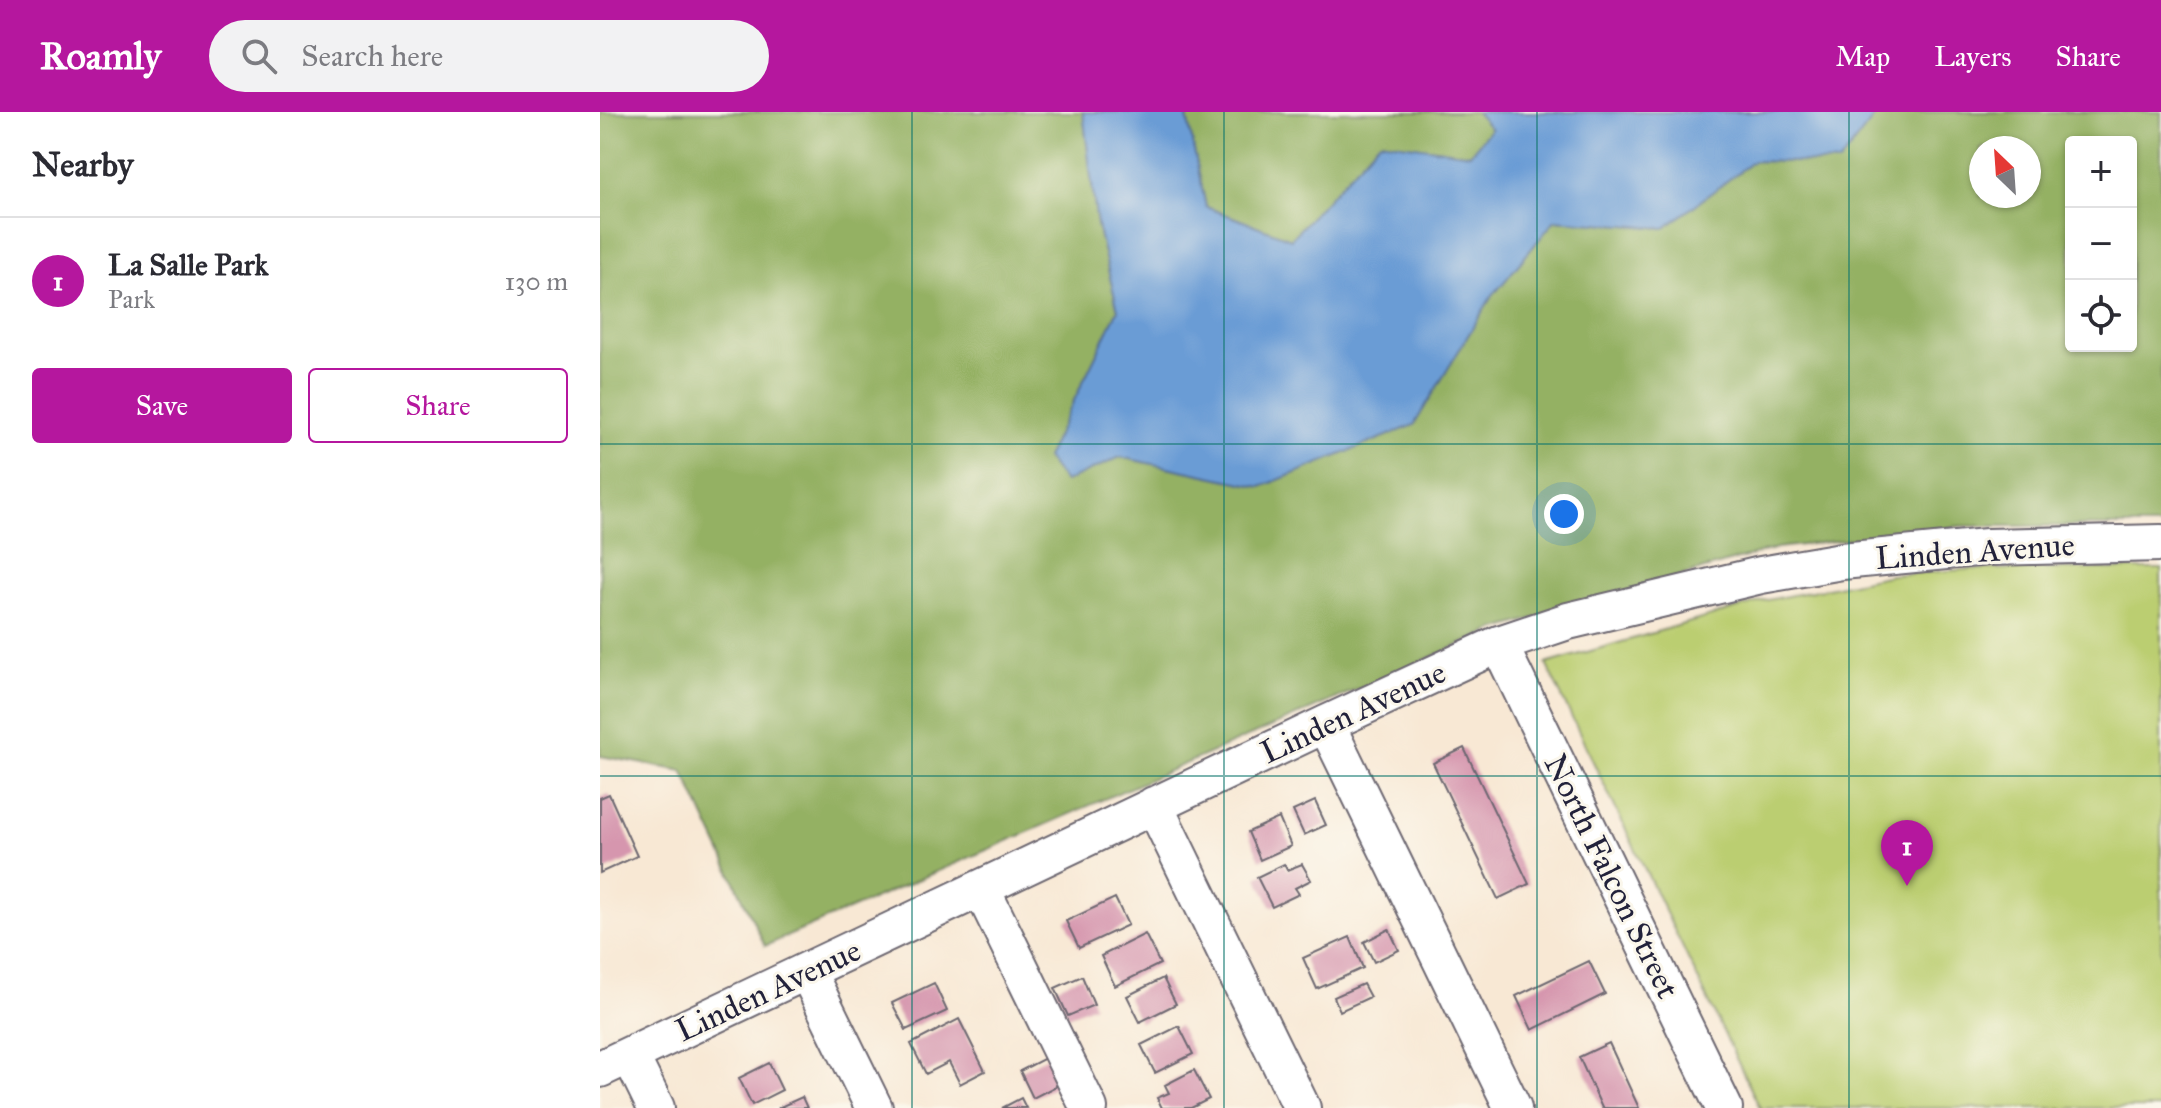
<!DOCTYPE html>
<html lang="en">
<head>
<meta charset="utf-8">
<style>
  :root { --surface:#fff; --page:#f2f2f3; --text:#2b2b33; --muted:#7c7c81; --line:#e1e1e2; --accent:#b5179e }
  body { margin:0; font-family:"IM FELL Great Primer",serif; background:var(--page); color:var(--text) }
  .controls { position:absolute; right:24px; top:24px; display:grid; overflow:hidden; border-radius:8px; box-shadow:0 2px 6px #0004 }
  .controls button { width:72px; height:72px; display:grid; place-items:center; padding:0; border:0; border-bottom:2px solid var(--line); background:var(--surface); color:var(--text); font:40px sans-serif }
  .compass { position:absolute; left:1369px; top:24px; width:72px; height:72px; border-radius:50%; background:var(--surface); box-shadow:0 2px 6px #0004; rotate:335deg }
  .you { position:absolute; left:964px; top:402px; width:28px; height:28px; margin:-20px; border:6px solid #fff; border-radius:50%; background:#1a73e8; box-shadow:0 0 0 12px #1a73e833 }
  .badge { display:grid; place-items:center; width:52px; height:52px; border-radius:50%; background:var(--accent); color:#fff; font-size:26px; font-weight:700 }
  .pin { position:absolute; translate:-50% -66px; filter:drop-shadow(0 2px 4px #0008) }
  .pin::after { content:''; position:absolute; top:42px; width:28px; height:24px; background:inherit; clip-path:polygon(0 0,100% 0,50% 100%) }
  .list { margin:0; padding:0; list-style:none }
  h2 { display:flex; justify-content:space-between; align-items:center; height:104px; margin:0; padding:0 32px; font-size:34px }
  h2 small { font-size:26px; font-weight:400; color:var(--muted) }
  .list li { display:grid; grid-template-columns:52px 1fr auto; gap:24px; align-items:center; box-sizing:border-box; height:128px; padding:0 32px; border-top:2px solid var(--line) }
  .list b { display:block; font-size:30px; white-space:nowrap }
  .list p { margin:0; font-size:26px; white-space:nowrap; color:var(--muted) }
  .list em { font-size:26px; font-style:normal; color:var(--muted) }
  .actions { display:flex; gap:16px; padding:24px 32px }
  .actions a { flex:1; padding:18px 0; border:2px solid var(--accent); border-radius:8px; text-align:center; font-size:28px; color:var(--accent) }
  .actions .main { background:var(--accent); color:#fff }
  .icon { flex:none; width:44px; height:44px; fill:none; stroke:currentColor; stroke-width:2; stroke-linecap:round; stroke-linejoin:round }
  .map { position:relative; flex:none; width:1561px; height:996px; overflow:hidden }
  header { display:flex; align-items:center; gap:48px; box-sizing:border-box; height:112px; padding:0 40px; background:var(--accent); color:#fff }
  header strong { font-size:38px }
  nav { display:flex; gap:44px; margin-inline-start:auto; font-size:28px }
  .search { width:560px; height:72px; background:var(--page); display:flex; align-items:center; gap:20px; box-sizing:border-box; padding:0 28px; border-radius:44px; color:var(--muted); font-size:30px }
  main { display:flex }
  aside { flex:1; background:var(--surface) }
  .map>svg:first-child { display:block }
  .green { fill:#bbce71; stroke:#6e7856; stroke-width:2 }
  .forest { fill:#94b163; stroke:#5b6a4f; stroke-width:2; fill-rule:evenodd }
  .water { fill:#6a9cd5; stroke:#465f88; stroke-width:2 }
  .building { fill:#d696ae }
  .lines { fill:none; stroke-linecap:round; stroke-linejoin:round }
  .minor-casing { stroke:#6d6771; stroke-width:40 }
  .minor { stroke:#fff; stroke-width:36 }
  .grid { fill:none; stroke:#0f766e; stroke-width:2; stroke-opacity:0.55 }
  .labels { text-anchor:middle; stroke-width:6; stroke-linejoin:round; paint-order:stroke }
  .street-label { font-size:32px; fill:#22223b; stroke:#fbf7ec }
</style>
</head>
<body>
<header>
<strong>Roamly</strong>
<div class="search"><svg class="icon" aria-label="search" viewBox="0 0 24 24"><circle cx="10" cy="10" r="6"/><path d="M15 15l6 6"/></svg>Search here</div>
<nav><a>Map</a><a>Layers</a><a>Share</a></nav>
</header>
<main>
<aside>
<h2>Nearby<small></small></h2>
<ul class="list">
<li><span class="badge">1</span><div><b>La Salle Park</b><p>Park</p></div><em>130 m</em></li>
</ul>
<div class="actions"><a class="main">Save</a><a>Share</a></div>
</aside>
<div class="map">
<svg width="1561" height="996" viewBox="0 0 1561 996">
  <rect width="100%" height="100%" fill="#fbf7ec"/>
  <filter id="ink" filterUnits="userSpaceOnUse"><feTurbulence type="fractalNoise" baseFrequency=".0125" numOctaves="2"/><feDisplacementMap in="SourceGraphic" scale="16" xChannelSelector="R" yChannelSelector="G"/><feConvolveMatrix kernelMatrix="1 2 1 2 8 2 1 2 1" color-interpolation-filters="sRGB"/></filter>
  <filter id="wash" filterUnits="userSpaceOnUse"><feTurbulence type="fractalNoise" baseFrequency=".006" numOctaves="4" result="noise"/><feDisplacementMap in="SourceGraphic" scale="32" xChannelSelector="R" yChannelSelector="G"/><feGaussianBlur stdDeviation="1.8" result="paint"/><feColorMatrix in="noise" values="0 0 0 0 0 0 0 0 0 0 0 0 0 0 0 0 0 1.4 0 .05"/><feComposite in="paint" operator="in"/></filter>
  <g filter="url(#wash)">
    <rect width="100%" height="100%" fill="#f8e8d4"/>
    <path class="green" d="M1372 457H1561V996H1160L946 552 1163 489 1291 463Z"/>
    <path class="forest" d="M0 0H483L497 113 518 198 446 346 465 370 520 345 661 375 814 313 890 187 955 108 1065 116 1153 49 1239 51 1278 0H1561V414H1361L1177 436 894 518 165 834 83 659 0 644ZM1471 30H1531V234H1471ZM1381 36H1429V84H1381Z
      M586 0H876L891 17 870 42 780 29 691 127 606 95Z"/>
    <path class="water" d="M483 0H586L606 95 691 127 780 29 870 42 891 17 876 0H1278L1239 51 1153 49 1065 116 955 108 890 187 814 313 661 375 520 345 465 370 446 346 518 198 497 113Z"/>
    <g id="blocks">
      <path class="building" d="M864 636 929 772 898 787 833 651Z
        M9 682 37 744 0 761V686Z
        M715 689 726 713 704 723 693 699Z
        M679 706 691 734 660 748 648 720Z
        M684 752 687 758 702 752 711 768 695 776 699 782 672 795 657 765Z
        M515 786 528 813 479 836 466 809Z
        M789 817 799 838 774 850 764 830Z
        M545 822 560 852 515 874 501 844Z
        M750 825 763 856 717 877 703 846Z
        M989 849 1005 882 932 918 916 884Z
        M482 864 494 893 468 904 455 876Z
        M563 866 576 892 540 910 527 884Z
        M334 871 347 899 306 918 292 891Z
        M763 872 770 885 740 899 734 885Z
        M359 907 385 959 360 972 349 950 326 962 311 932Z
        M579 914 593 942 555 961 541 933Z
        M1009 931 1039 996H1002L979 945Z
        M447 945 460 972 433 986 420 959Z
        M169 951 182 978 152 993 139 966Z
        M594 958 609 987 591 996H562L557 986 569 981 565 973Z
        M202 985 207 996H178Z
        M421 986 426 996H402Z"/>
    </g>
  </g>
  <g filter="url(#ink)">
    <use href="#blocks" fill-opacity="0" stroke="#6d6771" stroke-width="2"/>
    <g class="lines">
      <defs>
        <path id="minor" d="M899 532 1124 996
          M726 612 913 996
          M554 693 702 996
          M381 776 489 996
          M207 859 274 996
          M30 943 56 996
          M0 957 726 612 899 532 968 509 1161 463 1242 449 1387 435 1561 431"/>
      </defs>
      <use href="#minor" class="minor-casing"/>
      <use href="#minor" class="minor"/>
    </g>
  </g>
  <path class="grid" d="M312 0V996M624 0V996M937 0V996M1249 0V996M0 332H1561M0 664H1561"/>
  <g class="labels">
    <g class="street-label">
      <text transform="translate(1375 439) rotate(-4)" y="11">Linden Avenue</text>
      <text transform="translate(753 600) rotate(-25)" y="11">Linden Avenue</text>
      <text transform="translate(1012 764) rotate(64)" y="11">North Falcon Street</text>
      <text transform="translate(168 878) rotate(-25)" y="11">Linden Avenue</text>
    </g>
  </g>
</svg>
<div class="controls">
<button>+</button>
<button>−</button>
<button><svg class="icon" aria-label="locate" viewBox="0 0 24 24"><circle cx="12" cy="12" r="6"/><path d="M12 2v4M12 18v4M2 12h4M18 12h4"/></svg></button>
</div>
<svg class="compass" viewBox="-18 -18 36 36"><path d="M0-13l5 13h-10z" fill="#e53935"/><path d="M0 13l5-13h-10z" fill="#7c7c81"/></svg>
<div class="you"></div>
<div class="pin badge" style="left:1307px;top:774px">1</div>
</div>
</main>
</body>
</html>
